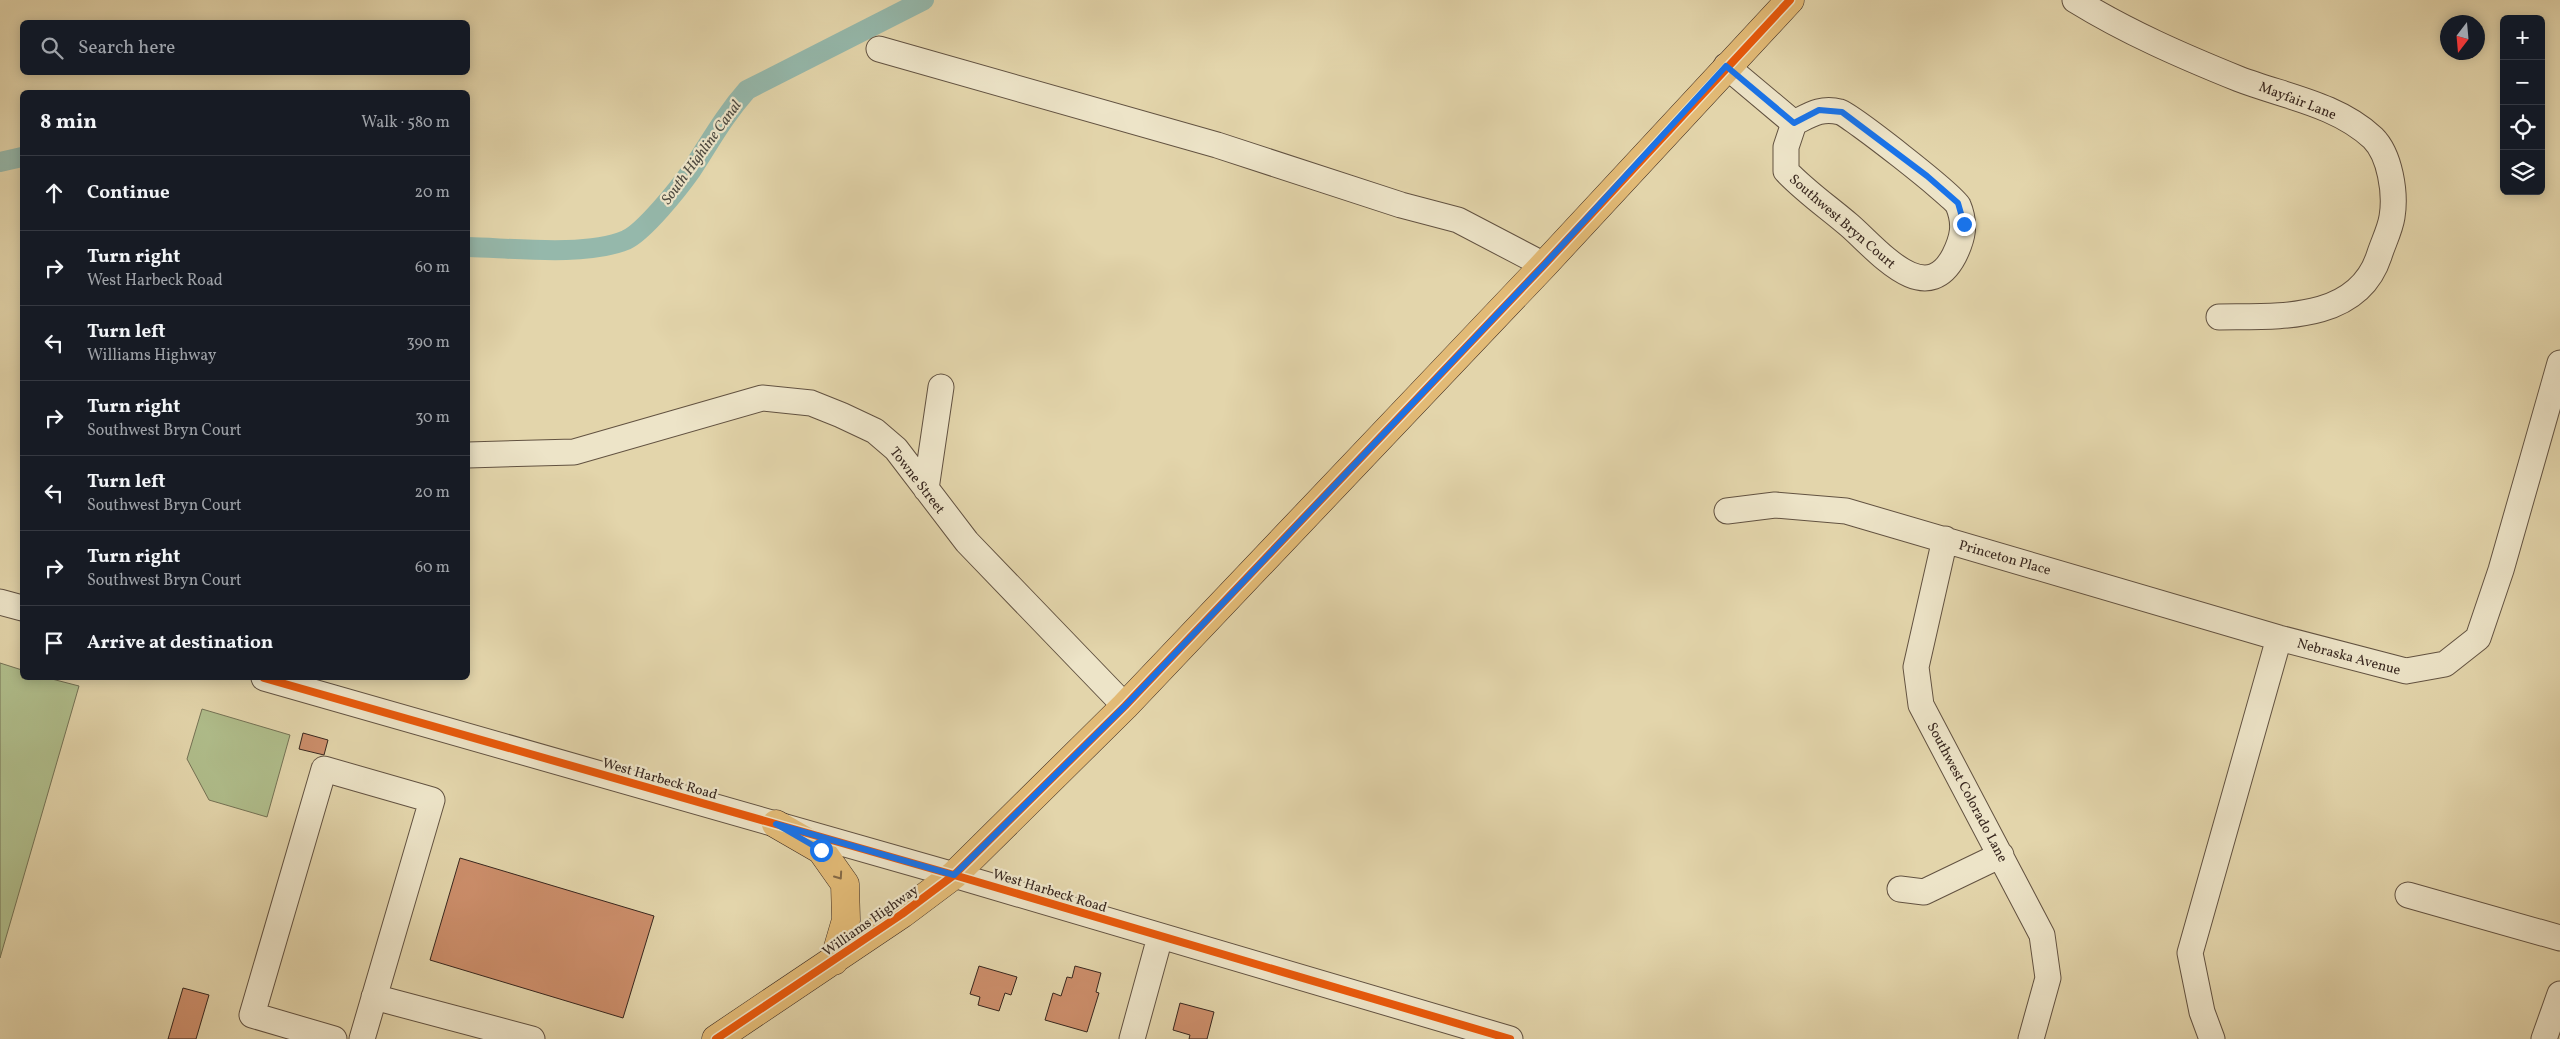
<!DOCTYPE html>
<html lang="en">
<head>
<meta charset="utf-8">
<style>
  :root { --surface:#171b24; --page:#20242c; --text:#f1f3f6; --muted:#9ea1a6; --line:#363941 }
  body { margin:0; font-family:Vollkorn,serif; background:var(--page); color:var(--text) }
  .controls { position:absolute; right:15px; top:15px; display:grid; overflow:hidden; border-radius:8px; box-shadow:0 2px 12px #0003 }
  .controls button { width:45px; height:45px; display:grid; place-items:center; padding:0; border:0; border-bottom:1px solid var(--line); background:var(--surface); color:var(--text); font:25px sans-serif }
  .compass { position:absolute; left:2440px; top:15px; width:45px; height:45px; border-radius:50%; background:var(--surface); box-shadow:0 2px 12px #0003; rotate:196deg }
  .stop { position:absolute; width:15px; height:15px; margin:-11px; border:4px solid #1a73e8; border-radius:50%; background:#fff }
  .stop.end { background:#1a73e8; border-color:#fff; box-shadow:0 1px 5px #0008 }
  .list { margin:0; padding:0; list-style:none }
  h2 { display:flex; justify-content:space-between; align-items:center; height:65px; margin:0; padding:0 20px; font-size:21px }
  h2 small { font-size:16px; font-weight:400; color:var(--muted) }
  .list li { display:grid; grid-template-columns:32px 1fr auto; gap:15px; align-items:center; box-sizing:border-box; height:75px; padding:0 20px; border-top:1px solid var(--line) }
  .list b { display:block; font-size:19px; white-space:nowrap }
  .list p { margin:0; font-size:16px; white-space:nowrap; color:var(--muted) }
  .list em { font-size:16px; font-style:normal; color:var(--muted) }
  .icon { flex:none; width:28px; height:28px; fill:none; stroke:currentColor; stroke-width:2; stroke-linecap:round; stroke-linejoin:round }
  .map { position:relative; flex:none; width:2560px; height:1039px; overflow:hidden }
  .search { position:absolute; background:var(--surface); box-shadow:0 2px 12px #0003; left:20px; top:20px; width:450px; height:55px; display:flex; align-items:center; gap:12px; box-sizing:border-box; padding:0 18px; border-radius:8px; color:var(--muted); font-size:19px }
  .panel { position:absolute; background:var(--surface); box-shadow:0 2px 12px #0003; left:20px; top:90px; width:450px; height:590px; border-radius:8px }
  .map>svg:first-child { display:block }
  .green { fill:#b0be8c; stroke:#747255 }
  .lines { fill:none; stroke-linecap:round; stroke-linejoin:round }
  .canal { stroke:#95b8ab; stroke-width:20 }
  .building { fill:#cd8f6c; stroke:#37261e }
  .minor-casing { stroke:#625241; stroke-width:27 }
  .major-casing { stroke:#37261e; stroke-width:29 }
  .minor { stroke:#ede4c8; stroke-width:25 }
  .major { stroke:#e2ba76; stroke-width:28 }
  .cycleway-casing { stroke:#ede4c8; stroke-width:11 }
  .cycleway { stroke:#e8590c; stroke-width:8 }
  .oneway { stroke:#846946 }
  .route { stroke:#1a73e8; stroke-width:6 }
  .labels { text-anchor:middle; stroke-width:4.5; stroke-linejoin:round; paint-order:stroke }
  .street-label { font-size:14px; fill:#37261e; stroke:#ede4c8 }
  .water-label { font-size:15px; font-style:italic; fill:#4e4a41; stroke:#ede4c8 }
</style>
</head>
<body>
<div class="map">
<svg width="2560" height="1039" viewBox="0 0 2560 1039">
  <rect width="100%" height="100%" fill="#e3d5ab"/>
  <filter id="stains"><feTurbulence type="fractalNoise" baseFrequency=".004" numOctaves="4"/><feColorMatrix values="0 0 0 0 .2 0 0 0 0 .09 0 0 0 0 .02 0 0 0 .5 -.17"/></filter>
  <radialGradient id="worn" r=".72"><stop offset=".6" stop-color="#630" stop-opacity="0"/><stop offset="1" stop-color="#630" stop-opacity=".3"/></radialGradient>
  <path class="green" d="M0 663 22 670V678H48L79 686 0 958Z
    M202 709 290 735 267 817 209 800 187 759Z"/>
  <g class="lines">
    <path class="canal" d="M0 162 22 157
      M468 247C512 248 585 257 626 240 644 232 679 188 691 171 710 142 724 116 747 90L924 0"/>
  </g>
  <path class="building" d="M303 733 328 740 324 755 299 749Z
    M460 858 654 916 623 1018 430 960Z
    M979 966 1017 977 1011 995 1005 993 999 1011 978 1005 980 997 970 994Z
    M1075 966 1101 973 1096 992 1099 993 1087 1032 1045 1020 1053 993 1061 996 1067 977 1072 978Z
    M183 988 209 995 196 1039H168Z
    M1180 1003 1214 1012 1207 1039H1189L1190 1035 1173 1030Z"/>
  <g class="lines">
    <defs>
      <path id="minor" d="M2075 0C2127 32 2182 56 2239 79 2283 96 2337 104 2373 138 2390 155 2396 193 2392 217 2390 230 2383 243 2379 256 2357 323 2276 316 2219 317
        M879 49 1217 145 1401 205 1458 220 1544 265
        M1726 66 1794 123 1786 147V171C1806 192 1828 207 1849 225 1876 248 1925 311 1954 256 1963 238 1966 224 1958 205 1955 197 1849 114 1840 112 1821 107 1810 115 1794 123
        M468 455 574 452 762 398 811 403 841 415 875 431 896 449 967 542 1125 706
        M926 489 941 387
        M1727 511 1775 505 1846 511 2279 638 2406 671 2445 664 2478 638 2501 570 2560 363
        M1945 539 1916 667 1921 705 2042 935 2048 978 2031 1039
        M0 602 22 608
        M264 678 954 875 1510 1039
        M1900 889 1924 892 2001 855
        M2408 895 2560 938
        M374 997 532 1039
        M334 1039 252 1015 324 769 432 800 362 1039
        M1132 1039 1160 937
        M2212 1039 2202 1012 2190 953 2279 638
        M2544 1039 2560 994"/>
      <path id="major" d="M776 824 821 850 845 884 846 920 834 961
        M716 1039 902 914 954 875 1125 706 1544 265 1790 0"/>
    </defs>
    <use href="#minor" class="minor-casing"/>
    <use href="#major" class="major-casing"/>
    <use href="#minor" class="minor"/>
    <use href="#major" class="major"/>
    <defs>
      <path id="cycleway" d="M264 678 954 875 1510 1039
        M716 1039 902 914 954 875 1125 706 1544 265 1790 0"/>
    </defs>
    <use href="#cycleway" class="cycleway-casing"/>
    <use href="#cycleway" class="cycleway"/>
  </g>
  <defs><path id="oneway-chevron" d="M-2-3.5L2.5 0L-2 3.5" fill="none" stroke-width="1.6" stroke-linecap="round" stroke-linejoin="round" transform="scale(1.25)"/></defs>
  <use class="oneway" href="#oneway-chevron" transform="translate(839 876) rotate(55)"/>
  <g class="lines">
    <path class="route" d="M821 850 776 824 954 875 1125 706 1544 265 1726 66 1794 123 1819 110 1842 112 1927 176 1958 203 1964 224"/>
  </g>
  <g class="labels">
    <g class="street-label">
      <text transform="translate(2298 100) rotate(21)" y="5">Mayfair Lane</text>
      <text transform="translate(1843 221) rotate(41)" y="5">Southwest Bryn Court</text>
      <text transform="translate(918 480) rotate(52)" y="5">Towne Street</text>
      <text transform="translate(2005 557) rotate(16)" y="5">Princeton Place</text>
      <text transform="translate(2349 656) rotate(15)" y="5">Nebraska Avenue</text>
      <text transform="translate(660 778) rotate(16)" y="5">West Harbeck Road</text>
      <text transform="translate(1968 792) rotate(62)" y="5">Southwest Colorado Lane</text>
      <text transform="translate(1050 890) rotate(17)" y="5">West Harbeck Road</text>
      <text transform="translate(870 920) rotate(-35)" y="5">Williams Highway</text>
    </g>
    <g class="water-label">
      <text transform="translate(701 152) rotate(-54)" y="5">South Highline Canal</text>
    </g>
  </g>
  <rect width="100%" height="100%" filter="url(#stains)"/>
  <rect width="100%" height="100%" fill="url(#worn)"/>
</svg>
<div class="controls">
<button>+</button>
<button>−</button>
<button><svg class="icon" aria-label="locate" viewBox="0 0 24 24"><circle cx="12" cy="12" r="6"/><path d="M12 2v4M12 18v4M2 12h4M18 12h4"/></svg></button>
<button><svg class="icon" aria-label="layers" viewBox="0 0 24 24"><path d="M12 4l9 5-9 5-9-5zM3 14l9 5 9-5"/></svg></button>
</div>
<svg class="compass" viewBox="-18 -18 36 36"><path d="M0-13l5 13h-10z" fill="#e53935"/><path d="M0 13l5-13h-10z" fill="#9ea1a6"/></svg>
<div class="stop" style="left:821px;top:850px"></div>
<div class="stop end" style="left:1964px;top:224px"></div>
<div class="search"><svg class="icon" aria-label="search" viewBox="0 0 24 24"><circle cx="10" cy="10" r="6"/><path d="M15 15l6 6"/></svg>Search here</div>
<section class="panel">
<h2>8 min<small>Walk · 580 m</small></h2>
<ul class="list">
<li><svg class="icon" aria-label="ahead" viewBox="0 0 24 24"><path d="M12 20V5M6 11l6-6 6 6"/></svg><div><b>Continue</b></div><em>20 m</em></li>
<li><svg class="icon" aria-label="right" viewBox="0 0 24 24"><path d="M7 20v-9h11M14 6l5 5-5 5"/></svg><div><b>Turn right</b><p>West Harbeck Road</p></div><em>60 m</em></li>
<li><svg class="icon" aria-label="left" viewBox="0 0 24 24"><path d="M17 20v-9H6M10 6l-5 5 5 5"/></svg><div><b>Turn left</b><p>Williams Highway</p></div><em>390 m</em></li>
<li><svg class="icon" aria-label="right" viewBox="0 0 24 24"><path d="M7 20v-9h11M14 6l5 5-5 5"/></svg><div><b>Turn right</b><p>Southwest Bryn Court</p></div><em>30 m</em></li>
<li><svg class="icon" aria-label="left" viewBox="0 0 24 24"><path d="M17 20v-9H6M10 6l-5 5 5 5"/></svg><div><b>Turn left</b><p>Southwest Bryn Court</p></div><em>20 m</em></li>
<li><svg class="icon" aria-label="right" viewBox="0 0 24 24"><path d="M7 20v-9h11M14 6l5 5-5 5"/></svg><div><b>Turn right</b><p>Southwest Bryn Court</p></div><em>60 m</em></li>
<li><svg class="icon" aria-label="arrive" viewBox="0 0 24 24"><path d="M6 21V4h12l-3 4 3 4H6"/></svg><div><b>Arrive at destination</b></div></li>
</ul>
</section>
</div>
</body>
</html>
